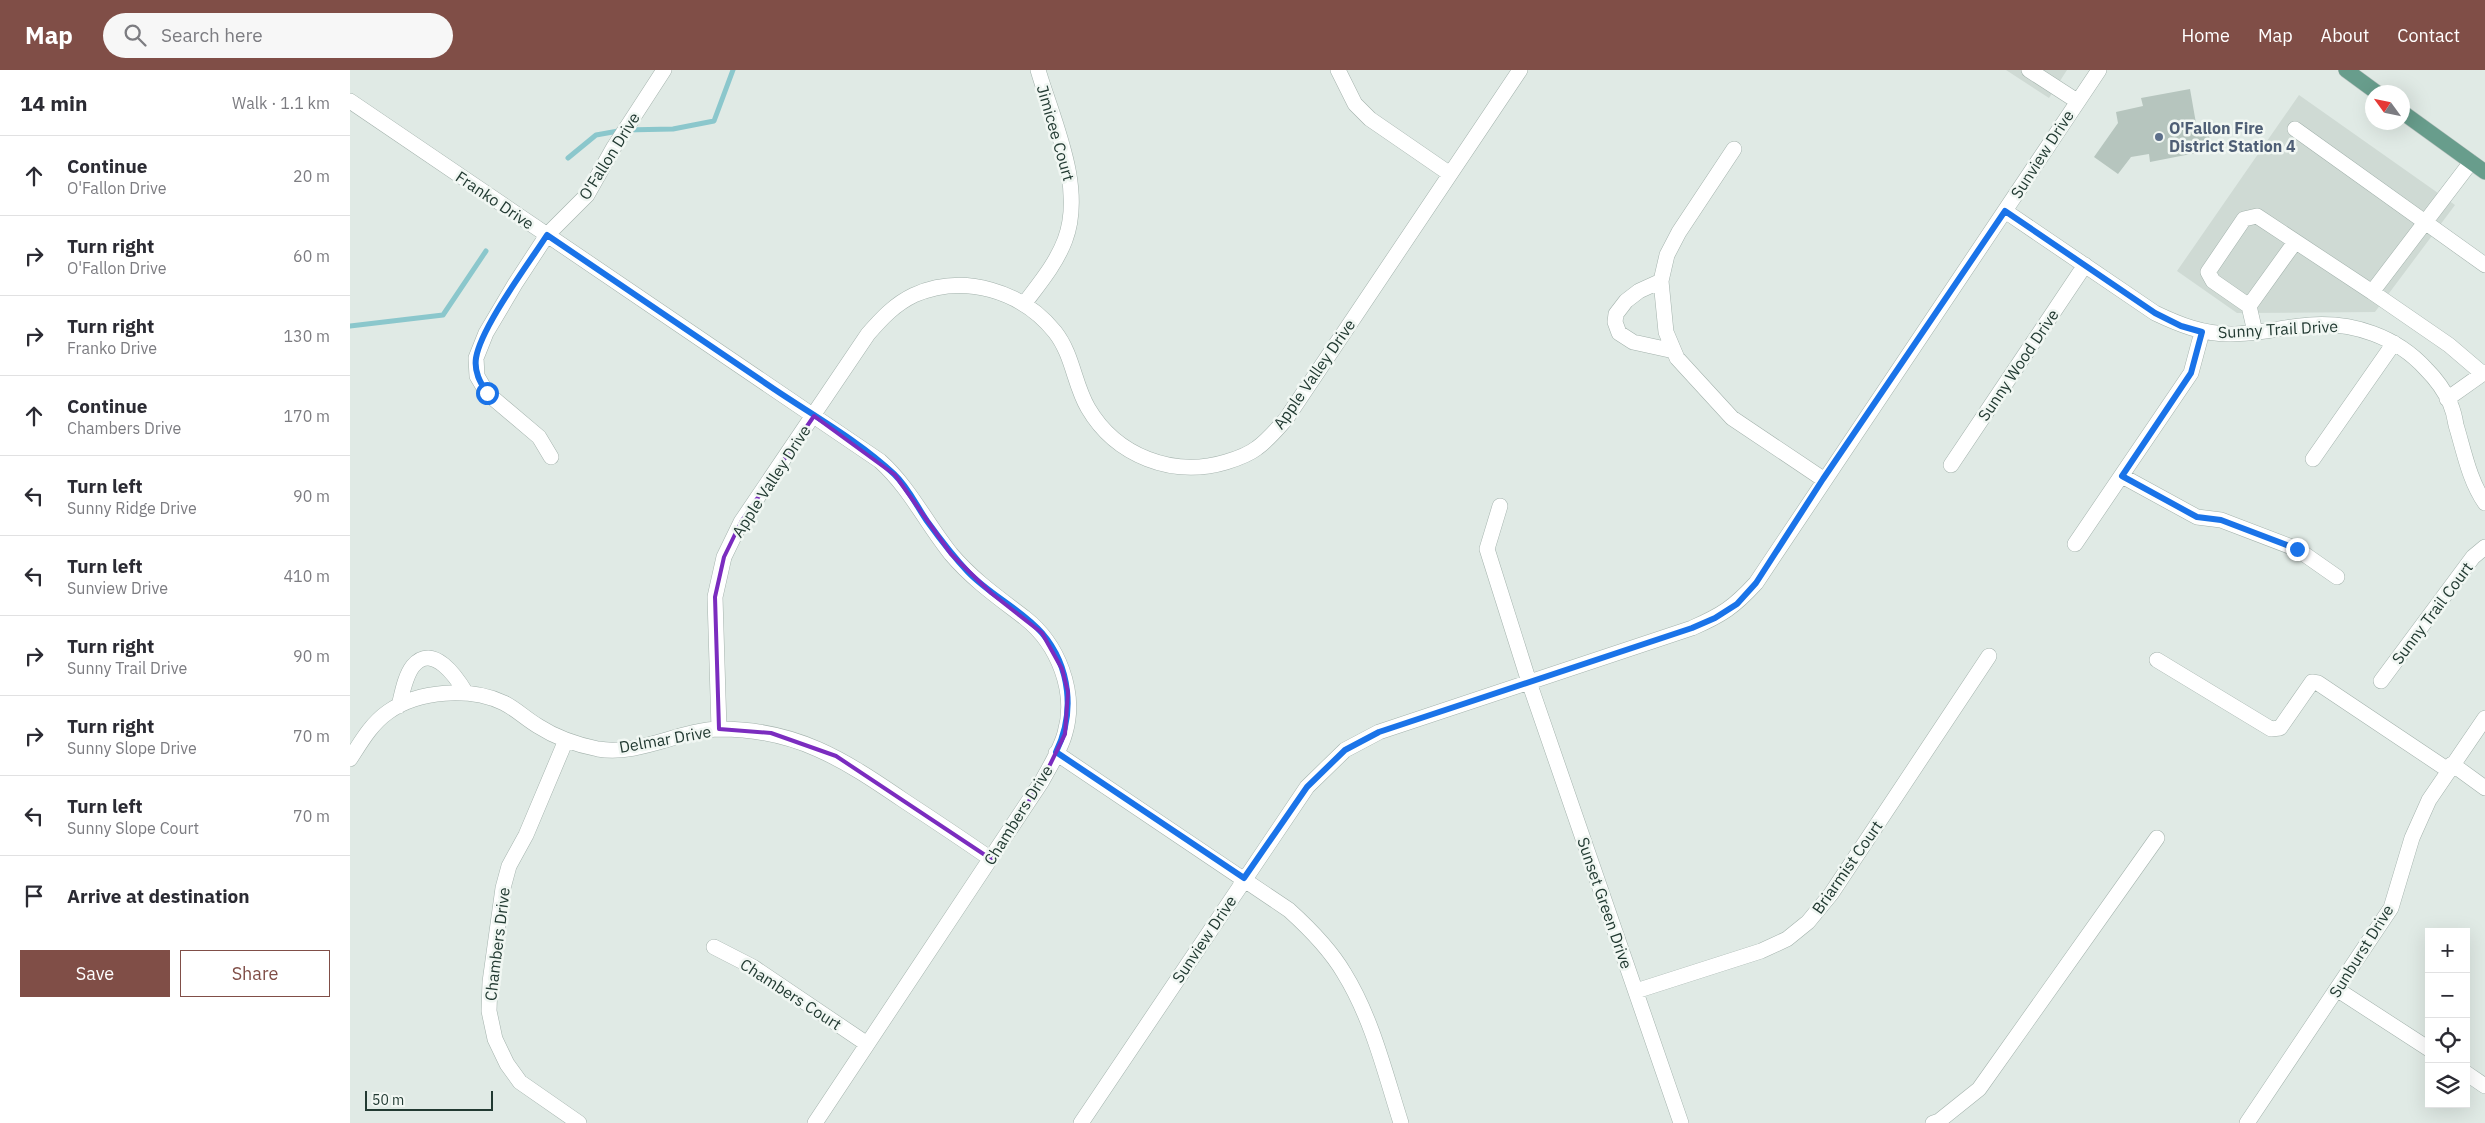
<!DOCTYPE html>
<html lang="en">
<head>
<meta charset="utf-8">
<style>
  :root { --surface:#fff; --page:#f7f7f7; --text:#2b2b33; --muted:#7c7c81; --line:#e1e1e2; --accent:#804e47 }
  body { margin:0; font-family:"IBM Plex Sans",sans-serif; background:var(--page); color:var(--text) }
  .controls { position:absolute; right:15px; bottom:15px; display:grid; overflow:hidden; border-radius:0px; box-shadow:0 5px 20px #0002 }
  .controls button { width:45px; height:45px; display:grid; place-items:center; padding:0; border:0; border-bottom:1px solid var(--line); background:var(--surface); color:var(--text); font:25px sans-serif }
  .compass { position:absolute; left:2015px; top:15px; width:45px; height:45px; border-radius:50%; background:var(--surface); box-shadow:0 5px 20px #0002; rotate:303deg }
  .scale { position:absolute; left:15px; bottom:12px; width:128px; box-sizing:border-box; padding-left:5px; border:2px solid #223a32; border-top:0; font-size:14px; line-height:18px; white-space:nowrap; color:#223a32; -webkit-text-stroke:4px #f1f7f3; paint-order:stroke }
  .stop { position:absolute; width:15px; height:15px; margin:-11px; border:4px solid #1a73e8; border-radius:50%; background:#fff }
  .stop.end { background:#1a73e8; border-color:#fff; box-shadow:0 1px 5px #0008 }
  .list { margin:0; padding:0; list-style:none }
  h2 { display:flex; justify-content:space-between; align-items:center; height:65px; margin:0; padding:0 20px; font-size:21px }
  h2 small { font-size:16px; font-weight:400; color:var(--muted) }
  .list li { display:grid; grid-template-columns:32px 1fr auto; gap:15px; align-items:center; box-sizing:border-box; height:80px; padding:0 20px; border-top:1px solid var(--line) }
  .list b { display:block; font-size:19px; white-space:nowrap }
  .list p { margin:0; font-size:16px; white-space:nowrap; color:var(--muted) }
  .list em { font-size:16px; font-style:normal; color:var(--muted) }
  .actions { display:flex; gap:10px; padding:15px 20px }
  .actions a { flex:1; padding:11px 0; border:1px solid var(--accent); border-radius:0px; text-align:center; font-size:18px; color:var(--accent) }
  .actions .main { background:var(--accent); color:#fff }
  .icon { flex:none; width:28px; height:28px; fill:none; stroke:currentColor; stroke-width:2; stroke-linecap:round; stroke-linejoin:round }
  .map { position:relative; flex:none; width:2135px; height:1053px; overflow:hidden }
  header { display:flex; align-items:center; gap:30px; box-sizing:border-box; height:70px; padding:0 25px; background:var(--accent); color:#fff }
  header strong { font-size:24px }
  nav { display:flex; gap:28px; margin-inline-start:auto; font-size:18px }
  .search { width:350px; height:45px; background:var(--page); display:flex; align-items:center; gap:12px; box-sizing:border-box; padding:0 18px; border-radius:28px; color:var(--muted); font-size:19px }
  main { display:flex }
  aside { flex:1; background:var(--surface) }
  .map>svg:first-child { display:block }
  .built { fill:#cfdad4 }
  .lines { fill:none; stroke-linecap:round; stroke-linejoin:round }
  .stream { stroke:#8bc7cc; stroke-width:5 }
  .building { fill:#b6c5be }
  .minor-casing { stroke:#a3b2ac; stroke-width:16 }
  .major-casing { stroke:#bdc4c2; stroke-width:16 }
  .minor { stroke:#fff; stroke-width:15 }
  .major { stroke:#689d8c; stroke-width:15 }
  .route { stroke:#1a73e8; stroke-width:6 }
  .marked { fill:none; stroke:#7b2cbf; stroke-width:4; stroke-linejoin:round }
  .service-dot { fill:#5c6f8a; stroke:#f1f7f3; stroke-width:2 }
  .labels { text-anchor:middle; stroke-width:5; stroke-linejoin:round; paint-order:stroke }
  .service-label { font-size:16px; font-weight:bold; fill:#4e5e75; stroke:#f1f7f3; text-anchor:start }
  .street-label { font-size:16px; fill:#223a32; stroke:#f1f7f3 }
</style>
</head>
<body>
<header>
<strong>Map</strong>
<div class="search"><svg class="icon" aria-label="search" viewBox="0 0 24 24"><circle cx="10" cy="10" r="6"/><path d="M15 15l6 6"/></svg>Search here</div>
<nav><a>Home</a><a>Map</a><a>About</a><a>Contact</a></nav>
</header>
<main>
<aside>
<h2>14 min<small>Walk · 1.1 km</small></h2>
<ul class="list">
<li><svg class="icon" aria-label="ahead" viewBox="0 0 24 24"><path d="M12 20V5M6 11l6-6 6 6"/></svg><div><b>Continue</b><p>O'Fallon Drive</p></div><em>20 m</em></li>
<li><svg class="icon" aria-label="right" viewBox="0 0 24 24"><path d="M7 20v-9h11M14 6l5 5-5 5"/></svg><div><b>Turn right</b><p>O'Fallon Drive</p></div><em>60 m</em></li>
<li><svg class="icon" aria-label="right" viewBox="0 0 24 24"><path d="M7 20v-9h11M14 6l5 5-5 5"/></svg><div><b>Turn right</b><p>Franko Drive</p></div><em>130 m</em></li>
<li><svg class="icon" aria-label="ahead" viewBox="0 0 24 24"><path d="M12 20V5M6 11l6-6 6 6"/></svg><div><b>Continue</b><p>Chambers Drive</p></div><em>170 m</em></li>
<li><svg class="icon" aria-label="left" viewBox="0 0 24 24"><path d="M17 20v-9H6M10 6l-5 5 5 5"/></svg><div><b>Turn left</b><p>Sunny Ridge Drive</p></div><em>90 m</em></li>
<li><svg class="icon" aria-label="left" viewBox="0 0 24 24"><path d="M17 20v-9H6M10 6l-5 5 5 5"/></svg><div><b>Turn left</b><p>Sunview Drive</p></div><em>410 m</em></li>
<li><svg class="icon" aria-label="right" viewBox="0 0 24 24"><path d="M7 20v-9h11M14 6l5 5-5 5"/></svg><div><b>Turn right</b><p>Sunny Trail Drive</p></div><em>90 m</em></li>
<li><svg class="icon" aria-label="right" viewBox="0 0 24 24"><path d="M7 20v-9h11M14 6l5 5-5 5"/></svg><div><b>Turn right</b><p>Sunny Slope Drive</p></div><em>70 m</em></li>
<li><svg class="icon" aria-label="left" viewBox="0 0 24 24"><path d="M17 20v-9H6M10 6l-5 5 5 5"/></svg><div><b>Turn left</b><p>Sunny Slope Court</p></div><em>70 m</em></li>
<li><svg class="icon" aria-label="arrive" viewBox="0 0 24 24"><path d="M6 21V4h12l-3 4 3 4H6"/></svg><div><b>Arrive at destination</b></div></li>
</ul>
<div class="actions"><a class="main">Save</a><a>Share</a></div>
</aside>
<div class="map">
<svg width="2135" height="1053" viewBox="0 0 2135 1053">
  <rect width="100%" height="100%" fill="#e0eae5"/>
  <path class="built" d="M1656 0H1717L1699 28Z
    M1949 25 2105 135 2025 242 1887 243 1827 201Z"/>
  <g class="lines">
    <path class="stream" d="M218 88 246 65 274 60 323 59 364 51 383 0
      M0 256 93 245 136 181"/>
  </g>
  <path class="building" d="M1840 19 1847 59 1857 57 1861 75 1850 77 1851 82 1800 92 1799 84 1781 87 1768 104 1744 87 1768 53 1766 42 1793 36 1791 28Z"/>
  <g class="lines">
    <defs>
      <path id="minor" d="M988 0 1005 34 1020 49 1100 104
        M1679 0 1727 31
        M0 31 530 391C560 418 576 453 601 484 623 510 649 528 675 548 708 574 727 622 715 663 711 679 700 696 692 711L465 1053
        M1945 59 2135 195
        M1384 79 1329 162 1317 185 1311 211 1316 262 1327 288 1382 348 1473 409
        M1655 141 1805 243C1830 255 1853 264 1881 264 1908 264 1934 257 1960 255 2003 252 2046 266 2076 299 2085 308 2095 322 2100 333 2103 340 2105 348 2106 355 2114 381 2119 410 2135 433
        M1311 211 1289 221 1276 231 1266 244 1265 252 1269 263 1283 272 1324 281
        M2022 222 2099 275 2133 304
        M674 234C689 214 706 194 715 170 735 117 703 51 688 0
        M1899 236 1945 172
        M1905 262 1899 236 1863 211 1858 202 1894 149 1907 146 2022 222 2121 92
        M2097 329 2135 302
        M201 387 189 367 137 323 127 306 126 288 136 263 165 214 197 165 237 125 264 77 314 0
        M1963 389 2044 273
        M1601 395 1735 195
        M1772 406 1847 447 1871 450 1947 479 1987 507
        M1150 436 1137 479 1179 612 1331 1053
        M1725 474 1841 303 1852 262
        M1807 590 1921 659 1930 658 1962 612 1968 613 2098 700
        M2031 611 2123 487 2135 477
        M49 636C52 624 55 606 63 596 83 572 107 608 116 623
        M369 659 365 527 374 487 391 452 518 264C532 248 545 234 564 225 614 203 672 221 705 262 723 285 724 314 738 338 766 386 823 408 876 392 886 389 898 385 907 378 918 370 927 359 936 349L1170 0
        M216 670 176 765 159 796 153 818 140 912 139 941 145 969 157 994 170 1012 229 1053
        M706 683 939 840C960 859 980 879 994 903 1022 948 1035 1003 1051 1053
        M0 689C11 672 21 654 38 642 69 620 120 617 154 633 166 639 176 649 188 656 205 667 228 675 248 679 289 686 329 660 370 659 446 659 493 689 553 730 582 749 612 769 641 789
        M2102 694 2135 718
        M364 877 403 897 517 974
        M1988 920 2079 979
        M1286 921 1411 881 1437 869 1458 852 1481 824 1639 586
        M2116 1003 2135 1016
        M731 1053 957 717 995 680 1029 662 1342 558C1372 545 1384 537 1406 513L1749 0
        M1583 1053 1589 1051 1629 1019 1807 768
        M1897 1053 2041 838 2062 768 2079 730 2135 648"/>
      <path id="major" d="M1996 0 2026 22
        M2052 42 2135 102"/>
    </defs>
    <use href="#minor" class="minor-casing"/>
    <use href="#major" class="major-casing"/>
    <use href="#minor" class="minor"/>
    <use href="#major" class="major"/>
  </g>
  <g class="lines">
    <path class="route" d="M137 323C130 312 124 302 126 288 131 257 179 193 197 165 273 216 348 268 424 319 464 346 509 371 544 404 558 417 566 435 577 451 590 469 603 486 618 502 640 525 671 539 692 563 721 597 725 644 706 682L894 808 957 717 995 680 1029 662 1342 558 1365 548 1387 534 1406 513 1473 409 1655 141 1805 243 1831 256 1852 262 1841 303 1772 406 1847 447 1871 450 1947 479"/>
  </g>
  <path class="marked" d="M464 346 545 405 601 484 641 523 692 563 712 599 718 622 715 664 692 711 641 789 486 686 421 663 369 659 365 527 374 487 391 452Z"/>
  <circle class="service-dot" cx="1809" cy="67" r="5"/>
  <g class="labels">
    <g class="service-label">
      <text x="1819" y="64">O'Fallon Fire<tspan x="1819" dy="18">District Station 4</tspan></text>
    </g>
    <g class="street-label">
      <text transform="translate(706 63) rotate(74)" y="6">Jimicee Court</text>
      <text transform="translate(1692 84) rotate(-57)" y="6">Sunview Drive</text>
      <text transform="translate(259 86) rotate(-58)" y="6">O'Fallon Drive</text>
      <text transform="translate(145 130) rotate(34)" y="6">Franko Drive</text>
      <text transform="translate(1928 259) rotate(-3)" y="6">Sunny Trail Drive</text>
      <text transform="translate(1668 295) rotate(-56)" y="6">Sunny Wood Drive</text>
      <text transform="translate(964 304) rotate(-55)" y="6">Apple Valley Drive</text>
      <text transform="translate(421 411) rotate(-57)" y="6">Apple Valley Drive</text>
      <text transform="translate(2082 543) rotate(-53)" y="6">Sunny Trail Court</text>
      <text transform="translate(315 669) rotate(-10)" y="6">Delmar Drive</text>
      <text transform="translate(668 745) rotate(-58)" y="6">Chambers Drive</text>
      <text transform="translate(1497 797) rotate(-55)" y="6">Briarmist Court</text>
      <text transform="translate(1255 833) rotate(71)" y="6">Sunset Green Drive</text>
      <text transform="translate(854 869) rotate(-56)" y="6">Sunview Drive</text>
      <text transform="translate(147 874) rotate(-83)" y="6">Chambers Drive</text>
      <text transform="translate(2011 881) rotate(-58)" y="6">Sunburst Drive</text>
      <text transform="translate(441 924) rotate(33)" y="6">Chambers Court</text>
    </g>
  </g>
</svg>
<div class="controls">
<button>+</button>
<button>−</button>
<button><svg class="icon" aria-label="locate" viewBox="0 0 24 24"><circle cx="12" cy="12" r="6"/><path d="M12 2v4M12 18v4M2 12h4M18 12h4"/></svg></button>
<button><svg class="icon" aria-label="layers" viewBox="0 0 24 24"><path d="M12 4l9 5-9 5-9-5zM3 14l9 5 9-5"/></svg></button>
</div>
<svg class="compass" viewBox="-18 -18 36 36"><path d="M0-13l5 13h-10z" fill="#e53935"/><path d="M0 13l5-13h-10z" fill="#7c7c81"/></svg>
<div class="scale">50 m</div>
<div class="stop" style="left:137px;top:323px"></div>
<div class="stop end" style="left:1947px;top:479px"></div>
</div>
</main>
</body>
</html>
